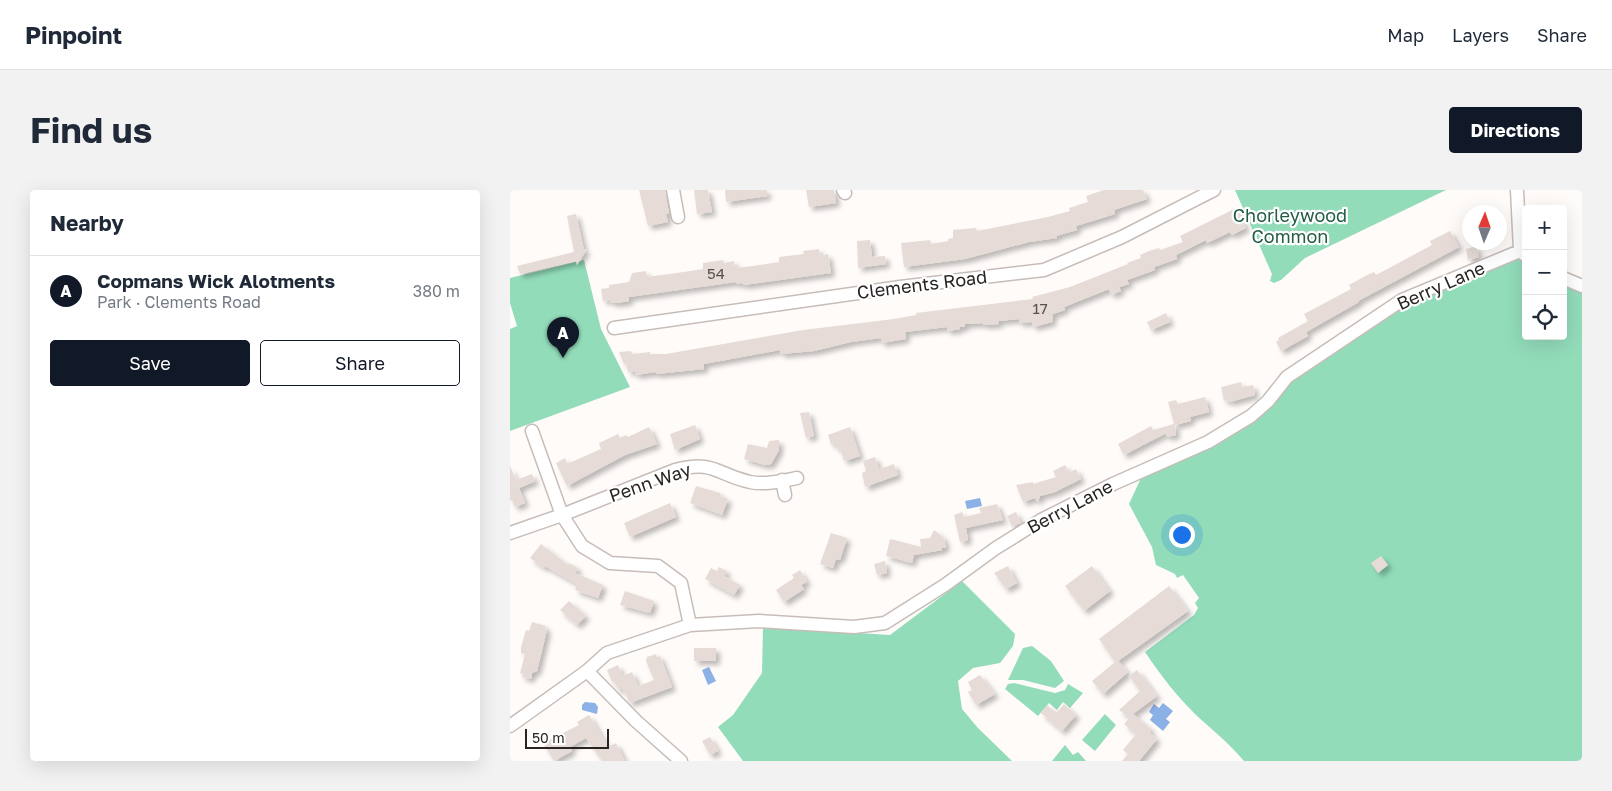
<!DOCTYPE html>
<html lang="en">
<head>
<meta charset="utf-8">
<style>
  :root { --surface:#fff; --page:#f2f2f3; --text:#1f2937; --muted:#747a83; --line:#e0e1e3; --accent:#111827 }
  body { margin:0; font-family:"Golos Text",sans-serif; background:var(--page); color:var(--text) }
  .controls { position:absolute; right:15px; top:15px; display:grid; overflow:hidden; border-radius:5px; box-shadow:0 5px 20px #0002 }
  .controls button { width:45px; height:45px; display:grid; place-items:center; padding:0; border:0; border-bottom:1px solid var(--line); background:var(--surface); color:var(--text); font:25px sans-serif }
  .compass { position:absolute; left:952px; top:15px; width:45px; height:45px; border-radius:50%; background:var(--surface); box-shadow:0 5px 20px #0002; rotate:2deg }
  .scale { position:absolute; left:15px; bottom:12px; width:84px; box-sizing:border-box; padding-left:5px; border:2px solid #282422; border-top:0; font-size:14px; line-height:18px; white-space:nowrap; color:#282422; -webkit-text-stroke:4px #fff; paint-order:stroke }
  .you { position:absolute; left:671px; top:344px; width:18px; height:18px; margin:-12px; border:4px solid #fff; border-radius:50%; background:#1a73e8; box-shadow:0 0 0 8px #1a73e833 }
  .badge { display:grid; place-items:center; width:32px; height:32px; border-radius:50%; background:var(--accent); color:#fff; font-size:16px; font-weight:700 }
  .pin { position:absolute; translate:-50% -41px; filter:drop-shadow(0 1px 2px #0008) }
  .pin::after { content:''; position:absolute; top:26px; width:18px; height:15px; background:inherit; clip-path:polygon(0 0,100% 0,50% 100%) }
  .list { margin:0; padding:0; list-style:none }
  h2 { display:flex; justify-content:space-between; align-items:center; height:65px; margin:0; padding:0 20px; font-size:21px }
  h2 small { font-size:16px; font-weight:400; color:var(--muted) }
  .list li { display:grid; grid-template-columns:32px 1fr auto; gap:15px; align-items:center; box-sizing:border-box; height:70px; padding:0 20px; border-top:1px solid var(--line) }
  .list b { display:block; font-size:19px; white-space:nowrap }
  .list p { margin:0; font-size:16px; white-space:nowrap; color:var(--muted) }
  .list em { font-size:16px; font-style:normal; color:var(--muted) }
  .actions { display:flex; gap:10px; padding:15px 20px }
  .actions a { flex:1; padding:11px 0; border:1px solid var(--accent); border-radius:5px; text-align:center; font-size:18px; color:var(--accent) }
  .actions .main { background:var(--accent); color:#fff }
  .icon { flex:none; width:28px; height:28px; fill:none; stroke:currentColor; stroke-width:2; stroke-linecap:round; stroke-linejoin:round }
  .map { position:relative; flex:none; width:1072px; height:571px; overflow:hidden; border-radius:5px }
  header { display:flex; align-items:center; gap:30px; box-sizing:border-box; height:70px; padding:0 25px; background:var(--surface); border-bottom:1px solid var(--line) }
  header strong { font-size:24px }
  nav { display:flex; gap:28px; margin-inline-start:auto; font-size:18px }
  .intro { display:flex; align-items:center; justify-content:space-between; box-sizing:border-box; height:120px; padding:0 30px }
  h1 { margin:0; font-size:35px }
  .button { padding:12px 22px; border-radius:5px; background:var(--accent); color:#fff; font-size:18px; font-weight:700 }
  main { display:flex; gap:30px; padding:0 30px }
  aside { flex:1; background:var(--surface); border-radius:5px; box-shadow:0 5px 20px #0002 }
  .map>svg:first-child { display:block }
  .green { fill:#92dcba }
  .water { fill:#8bb1e7 }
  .building { fill:#e6dbd6; filter:url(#shadow) }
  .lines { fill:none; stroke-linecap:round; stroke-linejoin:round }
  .street-casing { stroke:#c7bdb8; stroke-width:15 }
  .street { stroke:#fff; stroke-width:12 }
  .labels { text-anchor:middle; stroke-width:4.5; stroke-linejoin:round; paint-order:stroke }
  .number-label { font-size:15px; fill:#58524f }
  .park-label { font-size:18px; fill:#245c45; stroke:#fff }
  .street-label { font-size:18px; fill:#282422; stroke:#fff }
</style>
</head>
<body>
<header>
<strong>Pinpoint</strong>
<nav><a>Map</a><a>Layers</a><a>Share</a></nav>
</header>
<div class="intro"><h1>Find us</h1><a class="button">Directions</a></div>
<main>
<aside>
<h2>Nearby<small></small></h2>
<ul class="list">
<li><span class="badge">A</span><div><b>Copmans Wick Alotments</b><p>Park · Clements Road</p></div><em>380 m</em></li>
</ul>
<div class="actions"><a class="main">Save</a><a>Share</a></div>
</aside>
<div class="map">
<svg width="1072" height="571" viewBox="0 0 1072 571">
  <defs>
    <filter id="shadow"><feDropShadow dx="4" dy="4" stdDeviation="2.5" flood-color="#0004"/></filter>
  </defs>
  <rect width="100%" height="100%" fill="#fffbf9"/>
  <path class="green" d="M725 0H936L795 68 771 90 764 93 760 91 762 84Z
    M1010 69 1016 73V146H1053V95L1072 102V571H734C719 553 701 539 684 523 665 504 650 484 635 462L684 425 688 418 685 413 689 408 673 385 667 388 665 384 646 375 642 357 619 314 631 288 714 250 762 213 778 194 808 175 893 113Z
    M74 70 91 139 120 197 0 241V139L7 136 0 113V88Z
    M452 391 505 444 503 456 490 473 463 478 448 491 452 519 468 538 502 571H233L208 537 223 525 252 483 253 437 380 445Z
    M522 456 541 471 554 491 545 498 513 490H498L513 458Z
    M504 493 545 503 555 500 558 494 573 503 560 518 553 512 547 520 539 513 528 526 495 499 498 494Z
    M595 524 606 535 585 561 572 550Z
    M555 555 563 565 568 562 576 571H542Z"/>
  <path class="water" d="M470 308 472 316 457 319 455 311Z
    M199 477 206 491 198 495 192 480Z
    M75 512 85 513 88 517 87 524 72 520V515Z
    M653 513 663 521 656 529 660 532 653 541 640 530 643 525 639 522 644 514 649 518Z"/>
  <path class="building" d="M129 0H155L159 24H156L158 32 138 36Z
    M184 0H198L202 22 187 24Z
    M215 0H257V6L216 12Z
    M296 0H324L326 13 299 17Z
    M594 0H633L637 9 604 20 605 24 566 36 567 40 546 46 547 48 519 52 455 69 394 77 391 53 420 50 421 54 438 51V49L443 48V40L466 38 467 41 538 27 560 21 559 18 578 12 576 6Z
    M726 18 736 38 722 45 720 42 697 53 696 50 666 65 667 69 644 77 645 80 617 90 619 94 609 97 611 101 601 105 599 99 554 117 555 120 543 124 542 132 523 137 522 132 509 133V129L488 131 489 134 473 135V133L455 134V137H449L450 139 437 141V137L395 142 396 149 371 153V148L341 152 304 161 271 164 270 160 194 174V179L146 184V182L125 185V181L118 182 116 173 114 174 109 162 121 161 122 164 140 162V164H156L293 140 384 129 406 125V123L523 109 522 107 560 97 618 74 617 73 631 68 630 65 639 61 649 58 650 60 673 52 670 46Z
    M66 24 74 60 77 59 67 75 66 71 10 84 7 76 64 62 57 26Z
    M940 41 949 57 848 111 849 112 796 142 798 146 771 161 766 152 769 150 768 148 798 131 794 124 841 99 839 95 859 84 864 82 866 85 922 55 920 51Z
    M360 50 362 67 375 66 376 74 348 78 347 51Z
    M966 56 969 67 958 70 956 59Z
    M309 59 310 66 318 64 321 83 234 95 233 93 226 94V92L119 107V111L107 113 100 112V110L93 111 91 99 99 98V95L119 92 122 83 136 81V87L167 83 193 79V73L213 70 214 73 224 71 225 78 243 76 269 72V67L294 64 293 61Z
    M656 123 660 132 641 140 637 132Z
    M731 192 732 197 743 195 745 205 720 212 719 210 714 211 711 197Z
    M695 207 699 222 680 227 681 231 665 235 666 245 657 247 656 243 614 265 608 254 641 236 643 240 664 234 658 212 666 210 668 214Z
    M299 222 304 246 296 248 290 223Z
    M185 235 190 249 165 260 160 244Z
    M139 237 147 254 115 265 57 296 46 273 55 268 57 274 91 259 89 253 108 244 110 248 116 245 118 247Z
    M340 237 350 266 334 271 330 258 327 259 325 253 321 254 318 245Z
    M269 250V260L261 274 255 275 234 269 238 254 257 258 259 251Z
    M365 267 369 279 384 274 388 285 355 297 352 283 356 281 353 271Z
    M555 275 559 283 566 279 571 289 545 302 530 306 528 312 525 308 513 312 506 295 523 292V294L546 287 543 281Z
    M0 276 6 290 22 284 25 291 9 298 15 313 5 317 2 310 0 311Z
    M186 296 210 303V306L218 309 212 325 180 313Z
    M160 313 166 327 120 347 114 333Z
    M487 314 493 330 456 338 458 350 450 352 444 325 452 322 454 327 471 323 469 318Z
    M506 322 511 333 502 336 497 326Z
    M424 340 434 348 436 358H432V360L404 365 402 373 376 366 380 349 411 357 410 349 420 348Z
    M321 343 337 348 330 370 326 369 323 378 310 374Z
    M31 354 58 375 59 373 68 378 65 383 93 395 88 408 65 400 67 394 35 376 34 378 20 368Z
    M871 366 878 375 868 383 861 373Z
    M375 371 377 383 367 385 364 374Z
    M498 376 507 393 496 399 484 383Z
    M582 376 600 401 574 421 555 396Z
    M209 377 217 381 214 386 230 395 224 405 195 389 201 378 207 381Z
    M290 380 297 392 291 395 294 399 274 412 266 400 284 388 282 385Z
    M659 396 678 421 608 471 618 482 593 504 582 491 605 472 589 449Z
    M115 401 144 411 140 423 110 415Z
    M59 411 76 426 67 435 50 420Z
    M22 432 36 436 35 439 37 440 27 481 22 483 21 489 12 487 13 484 10 483 15 464 11 463V457L16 440 19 441Z
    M184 458H206V471H184Z
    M146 464 147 467 150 466 162 497 120 513 112 498 108 500 104 491 102 492 97 480 108 475 112 486 122 482 128 496 144 490 136 471 137 467Z
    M627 480 647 506 623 524 641 539 640 543 647 549 629 571H612L618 564 613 560 626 544 614 534 622 525 619 527 609 520 630 501 619 486Z
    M470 485 485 504 466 515 458 502 462 500 458 492Z
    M554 514 566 525 552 541 531 523 537 515 546 523Z
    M79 525 98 557 106 553 115 571H92L76 548 60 557 62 561 44 571 33 553 69 535 67 532Z
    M200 547 208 561 200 565 192 551Z"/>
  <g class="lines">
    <defs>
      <path id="street" d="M163 0 168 27
        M333 0 335 3
        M1007 0 1010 61
        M1053 88 1072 96
        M104 138 390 97 534 80 612 47 704 0
        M22 241 52 325 72 356 100 373 148 376 171 393 180 435
        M272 290 275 305
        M0 343 52 325 165 280C205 270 205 284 240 292 255 295 272 291 287 288
        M77 481 126 531 171 571
        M0 536 77 481 97 463 180 435 249 431 344 437 375 433 435 395 486 358 531 330 603 294 698 252 741 226 758 211 777 187 892 110 1010 61 1016 66"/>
    </defs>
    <use href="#street" class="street-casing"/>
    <use href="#street" class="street"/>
  </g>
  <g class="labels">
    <g class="number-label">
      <text x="206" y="89">54</text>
      <text x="530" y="124">17</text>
    </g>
    <g class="park-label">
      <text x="780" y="32">Chorleywood<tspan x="780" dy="21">Common</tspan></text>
    </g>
    <g class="street-label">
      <text transform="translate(412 95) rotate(-7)" y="6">Clements Road</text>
      <text transform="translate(931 96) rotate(-24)" y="6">Berry Lane</text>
      <text transform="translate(140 293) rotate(-19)" y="6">Penn Way</text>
      <text transform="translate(560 317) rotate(-28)" y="6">Berry Lane</text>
    </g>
  </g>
</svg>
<div class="controls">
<button>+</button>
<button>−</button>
<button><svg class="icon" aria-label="locate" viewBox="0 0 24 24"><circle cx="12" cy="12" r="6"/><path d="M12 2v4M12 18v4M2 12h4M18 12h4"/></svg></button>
</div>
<svg class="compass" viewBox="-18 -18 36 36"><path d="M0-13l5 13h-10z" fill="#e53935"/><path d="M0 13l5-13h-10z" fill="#747a83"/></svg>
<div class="scale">50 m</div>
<div class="you"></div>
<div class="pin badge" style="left:53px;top:168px">A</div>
</div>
</main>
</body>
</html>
